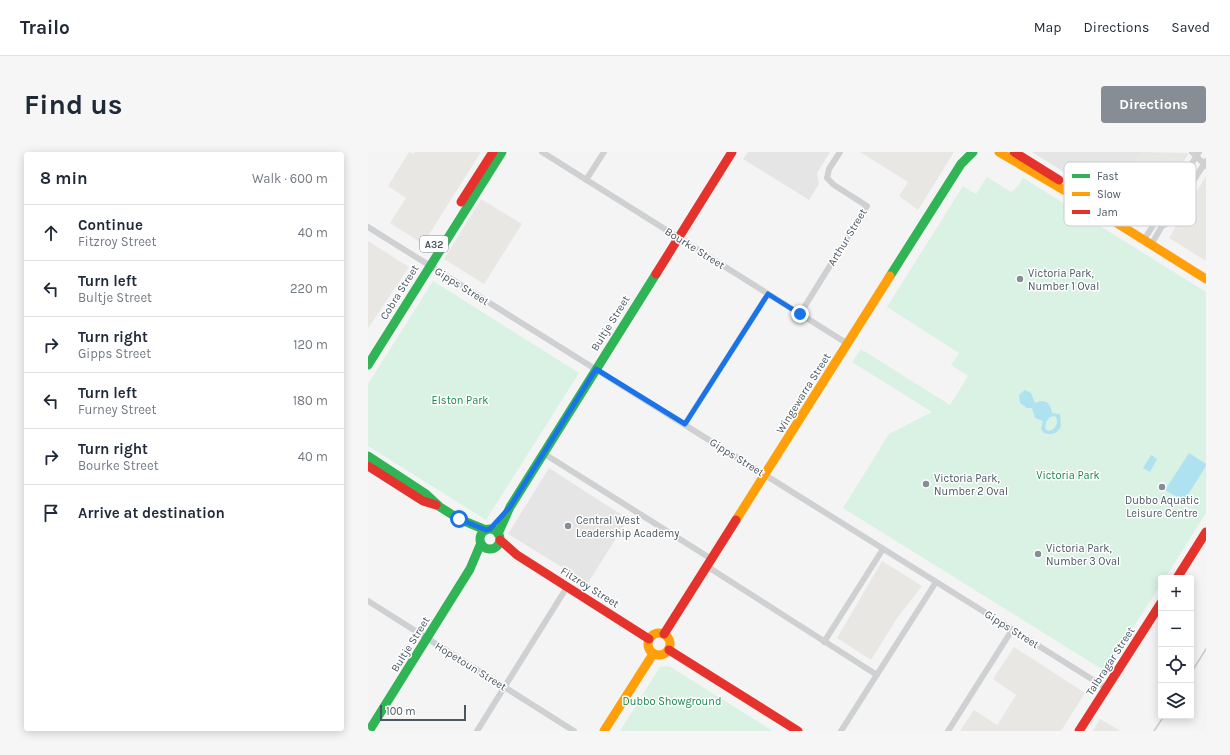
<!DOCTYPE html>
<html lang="en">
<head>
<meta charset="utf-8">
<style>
  :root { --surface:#fff; --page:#f6f6f7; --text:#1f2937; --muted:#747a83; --line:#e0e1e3; --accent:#868d94 }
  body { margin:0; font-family:Karla,sans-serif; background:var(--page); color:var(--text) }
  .controls { position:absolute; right:12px; bottom:12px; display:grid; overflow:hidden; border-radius:4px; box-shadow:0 2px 10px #0003 }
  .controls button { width:36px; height:36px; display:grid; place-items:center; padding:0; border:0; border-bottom:1px solid var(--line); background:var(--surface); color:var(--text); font:20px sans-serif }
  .scale { position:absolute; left:12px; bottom:10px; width:86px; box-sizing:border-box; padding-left:4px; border:2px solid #4a5661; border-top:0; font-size:11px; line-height:14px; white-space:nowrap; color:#4a5661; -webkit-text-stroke:3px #fff; paint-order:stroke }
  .stop { position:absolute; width:12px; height:12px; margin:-9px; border:3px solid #1a73e8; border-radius:50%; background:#fff }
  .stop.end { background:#1a73e8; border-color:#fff; box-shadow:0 1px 4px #0008 }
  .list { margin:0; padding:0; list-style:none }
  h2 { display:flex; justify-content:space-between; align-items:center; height:52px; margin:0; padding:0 16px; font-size:17px }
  h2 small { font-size:13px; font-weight:400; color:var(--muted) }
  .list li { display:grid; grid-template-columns:26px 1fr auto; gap:12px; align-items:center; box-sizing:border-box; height:56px; padding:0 16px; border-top:1px solid var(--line) }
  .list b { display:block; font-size:15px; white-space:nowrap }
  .list p { margin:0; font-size:13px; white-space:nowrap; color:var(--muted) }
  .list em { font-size:13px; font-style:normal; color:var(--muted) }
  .icon { flex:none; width:22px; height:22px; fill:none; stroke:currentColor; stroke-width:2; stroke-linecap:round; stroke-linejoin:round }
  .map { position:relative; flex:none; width:838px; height:579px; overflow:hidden; border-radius:4px }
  header { display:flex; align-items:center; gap:24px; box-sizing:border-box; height:56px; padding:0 20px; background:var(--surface); border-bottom:1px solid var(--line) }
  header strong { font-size:19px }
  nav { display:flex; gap:22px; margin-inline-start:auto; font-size:14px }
  .intro { display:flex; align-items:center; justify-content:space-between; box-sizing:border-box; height:96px; padding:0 24px }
  h1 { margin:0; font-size:28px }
  .button { padding:10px 18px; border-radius:4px; background:var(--accent); color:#fff; font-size:14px; font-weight:700 }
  main { display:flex; gap:24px; padding:0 24px }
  aside { flex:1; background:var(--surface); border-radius:4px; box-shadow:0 2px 10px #0003 }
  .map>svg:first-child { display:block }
  .commercial { fill:#e8e7e3 }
  .education { fill:#e6e5e6 }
  .green { fill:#d9f2e3 }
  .water { fill:#aee2f0; fill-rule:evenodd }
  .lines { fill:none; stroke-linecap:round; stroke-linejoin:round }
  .street { stroke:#ced0d2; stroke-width:6 }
  .fast { stroke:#30b455; stroke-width:9 }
  .slow { stroke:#ff9f0a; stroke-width:9 }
  .jam { stroke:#e5322d; stroke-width:9 }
  .rail { stroke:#c9cacc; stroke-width:1.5 }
  .route { stroke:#1a73e8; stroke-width:5 }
  .poi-dot { fill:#868d94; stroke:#fff; stroke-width:1.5 }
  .labels { text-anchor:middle; stroke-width:3; stroke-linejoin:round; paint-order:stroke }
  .shield { fill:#fff; stroke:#808990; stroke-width:1 }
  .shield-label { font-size:10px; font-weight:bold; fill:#4a5661 }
  .street-label { font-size:11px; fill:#4a5661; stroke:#fff }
  .poi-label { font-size:11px; fill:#4a5661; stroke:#fff; text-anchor:start }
  .park-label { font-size:11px; fill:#17864f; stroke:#fff }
  .key { fill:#fff; stroke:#c9ccd0; stroke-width:1 }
  .key-label { font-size:11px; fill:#4a5661 }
</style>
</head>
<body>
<header>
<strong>Trailo</strong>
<nav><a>Map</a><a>Directions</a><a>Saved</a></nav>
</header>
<div class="intro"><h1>Find us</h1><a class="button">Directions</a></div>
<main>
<aside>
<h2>8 min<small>Walk · 600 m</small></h2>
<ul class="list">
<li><svg class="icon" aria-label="ahead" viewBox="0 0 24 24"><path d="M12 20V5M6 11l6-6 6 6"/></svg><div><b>Continue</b><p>Fitzroy Street</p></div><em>40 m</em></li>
<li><svg class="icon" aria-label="left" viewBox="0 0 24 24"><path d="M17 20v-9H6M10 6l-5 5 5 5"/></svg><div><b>Turn left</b><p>Bultje Street</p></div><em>220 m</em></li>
<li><svg class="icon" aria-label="right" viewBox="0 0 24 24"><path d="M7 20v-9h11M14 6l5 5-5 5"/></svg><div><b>Turn right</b><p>Gipps Street</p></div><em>120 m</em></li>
<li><svg class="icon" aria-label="left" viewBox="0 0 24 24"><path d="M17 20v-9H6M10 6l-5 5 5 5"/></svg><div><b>Turn left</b><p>Furney Street</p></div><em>180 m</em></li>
<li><svg class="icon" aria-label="right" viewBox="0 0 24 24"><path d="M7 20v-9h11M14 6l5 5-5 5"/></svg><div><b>Turn right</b><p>Bourke Street</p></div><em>40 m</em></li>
<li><svg class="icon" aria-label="arrive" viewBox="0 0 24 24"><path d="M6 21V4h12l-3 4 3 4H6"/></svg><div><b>Arrive at destination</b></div></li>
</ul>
</aside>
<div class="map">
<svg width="838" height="579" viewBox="0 0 838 579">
  <rect width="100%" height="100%" fill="#f4f4f4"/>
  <path class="commercial" d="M41 0 46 2 47 0H113L55 92 22 71 38 46 20 34Z
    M492 0H586L550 58 531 44 540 30Z
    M773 0 821 1 777 71 742 49Z
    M838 24V109L801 86Z
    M113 47 154 72 116 132 76 107Z
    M0 89 41 115 1 175 0 174Z
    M514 409 554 434 529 466 503 508 469 486Z
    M646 495 717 541 693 579H592L606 558 629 573 648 543 625 527Z
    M732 567 748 576 752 579H725Z"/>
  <path class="education" d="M380 0H462L449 21 451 32 441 48 375 7Z
    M664 0H773L742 49Z
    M181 316 260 367 220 431 140 382Z"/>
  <path class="green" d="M619 25 643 40 651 33 655 26 838 140V361L797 426H793V432L739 517 732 516 475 356 521 282 564 260 484 210 493 197 582 253 600 224 583 213 591 201 519 155 595 34 608 42Z
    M65 129 211 221 118 368 0 294V232Z
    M301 514 405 579H252L292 515Z"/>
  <path class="water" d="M657 238 663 241 667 251C676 247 683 250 684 261L692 262 693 274C690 281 684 284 676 281L673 277 675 269 667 266 664 256H659L652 251 651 243ZM687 264C691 269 689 274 684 278L680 279 677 276 678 270 682 265Z
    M821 301 838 312V314L816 349 797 338Z
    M783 303 789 307 782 320 775 316Z"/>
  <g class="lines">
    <path class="street" d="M174 0 480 192
      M824 0 838 14
      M218 28 236 0
      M0 75 738 536
      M776 88 831 0
      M783 93 794 74 798 72 838 9
      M432 162 499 54 466 33 459 26 461 17 472 0
      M317 272 400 142
      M175 301 345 408
      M340 415 509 523
      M0 449 206 579
      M456 490 515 397
      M109 579 199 435
      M473 579 568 430
      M580 579 644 478"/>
    <path class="fast" d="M522 124 593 12 605 0
      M0 213 134 0
      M0 304 58 342 72 355 91 367 118 378
      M112 387a10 10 0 1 1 20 0a10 10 0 1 1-20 0Z
      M130 382 142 355 288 122
      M1 579 102 417 113 391"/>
    <path class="slow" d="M631 0 701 41 838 127
      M368 368 522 124
      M280 492a11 11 0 1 1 22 0a11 11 0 1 1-22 0Z
      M236 579 285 502"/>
    <path class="jam" d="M646 0 691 28
      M93 50 125 0
      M288 122 364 0
      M0 314 55 349 68 353
      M132 388 149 403 281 487
      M809 426 838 380
      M296 482 368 368
      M301 498 430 579
      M711 579 793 451"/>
    <path class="rail" d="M823 521 838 497
      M786 579 796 564"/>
  </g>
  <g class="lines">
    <path class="route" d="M91 367 118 378 122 377 142 355 228 217 317 272 400 142 432 162"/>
  </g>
  <g class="poi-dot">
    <circle cx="652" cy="127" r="4"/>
    <circle cx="558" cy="332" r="4"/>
    <circle cx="794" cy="335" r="4"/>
    <circle cx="200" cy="374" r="4"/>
    <circle cx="670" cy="402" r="4"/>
  </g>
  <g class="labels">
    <rect class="shield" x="52" y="84" width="28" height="16" rx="3"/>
    <g class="shield-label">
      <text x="66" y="96">A32</text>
    </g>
    <g class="street-label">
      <text transform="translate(479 85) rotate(-59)" y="4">Arthur Street</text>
      <text transform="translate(327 96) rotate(32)" y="4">Bourke Street</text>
      <text transform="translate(94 134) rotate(32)" y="4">Gipps Street</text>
      <text transform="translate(31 140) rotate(-58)" y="4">Cobra Street</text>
      <text transform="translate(242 171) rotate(-58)" y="4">Bultje Street</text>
      <text transform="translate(435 241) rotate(-58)" y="4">Wingewarra Street</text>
      <text transform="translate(369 305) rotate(32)" y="4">Gipps Street</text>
      <text transform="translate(222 435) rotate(32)" y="4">Fitzroy Street</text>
      <text transform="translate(644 477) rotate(32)" y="4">Gipps Street</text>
      <text transform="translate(42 492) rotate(-58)" y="4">Bultje Street</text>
      <text transform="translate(742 509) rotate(-57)" y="4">Talbragar Street</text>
      <text transform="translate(103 514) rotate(32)" y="4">Hopetoun Street</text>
    </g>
    <g class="poi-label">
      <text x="660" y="125">Victoria Park,<tspan x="660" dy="13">Number 1 Oval</tspan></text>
      <text x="566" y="330">Victoria Park,<tspan x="566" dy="13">Number 2 Oval</tspan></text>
      <text x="794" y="352" text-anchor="middle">Dubbo Aquatic<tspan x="794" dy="13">Leisure Centre</tspan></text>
      <text x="208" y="372">Central West<tspan x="208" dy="13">Leadership Academy</tspan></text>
      <text x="678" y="400">Victoria Park,<tspan x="678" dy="13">Number 3 Oval</tspan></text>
    </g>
    <g class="park-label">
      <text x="92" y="252">Elston Park</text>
      <text x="700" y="327">Victoria Park</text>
      <text x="304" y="553">Dubbo Showground</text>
    </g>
  </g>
  <rect x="696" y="10" width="132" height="64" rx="6" class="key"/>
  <rect x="704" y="22" width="18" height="4" fill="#30b455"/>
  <rect x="704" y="40" width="18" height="4" fill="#ff9f0a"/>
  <rect x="704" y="58" width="18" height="4" fill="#e5322d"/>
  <g class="key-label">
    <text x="729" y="28">Fast</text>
    <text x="729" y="46">Slow</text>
    <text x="729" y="64">Jam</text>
  </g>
</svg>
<div class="controls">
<button>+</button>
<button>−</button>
<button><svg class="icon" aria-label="locate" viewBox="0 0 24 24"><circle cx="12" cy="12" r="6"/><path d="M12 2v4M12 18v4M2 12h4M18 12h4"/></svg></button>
<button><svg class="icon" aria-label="layers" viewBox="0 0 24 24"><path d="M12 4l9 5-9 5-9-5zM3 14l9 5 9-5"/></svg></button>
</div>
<div class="scale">100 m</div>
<div class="stop" style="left:91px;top:367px"></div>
<div class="stop end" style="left:432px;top:162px"></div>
</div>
</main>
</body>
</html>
